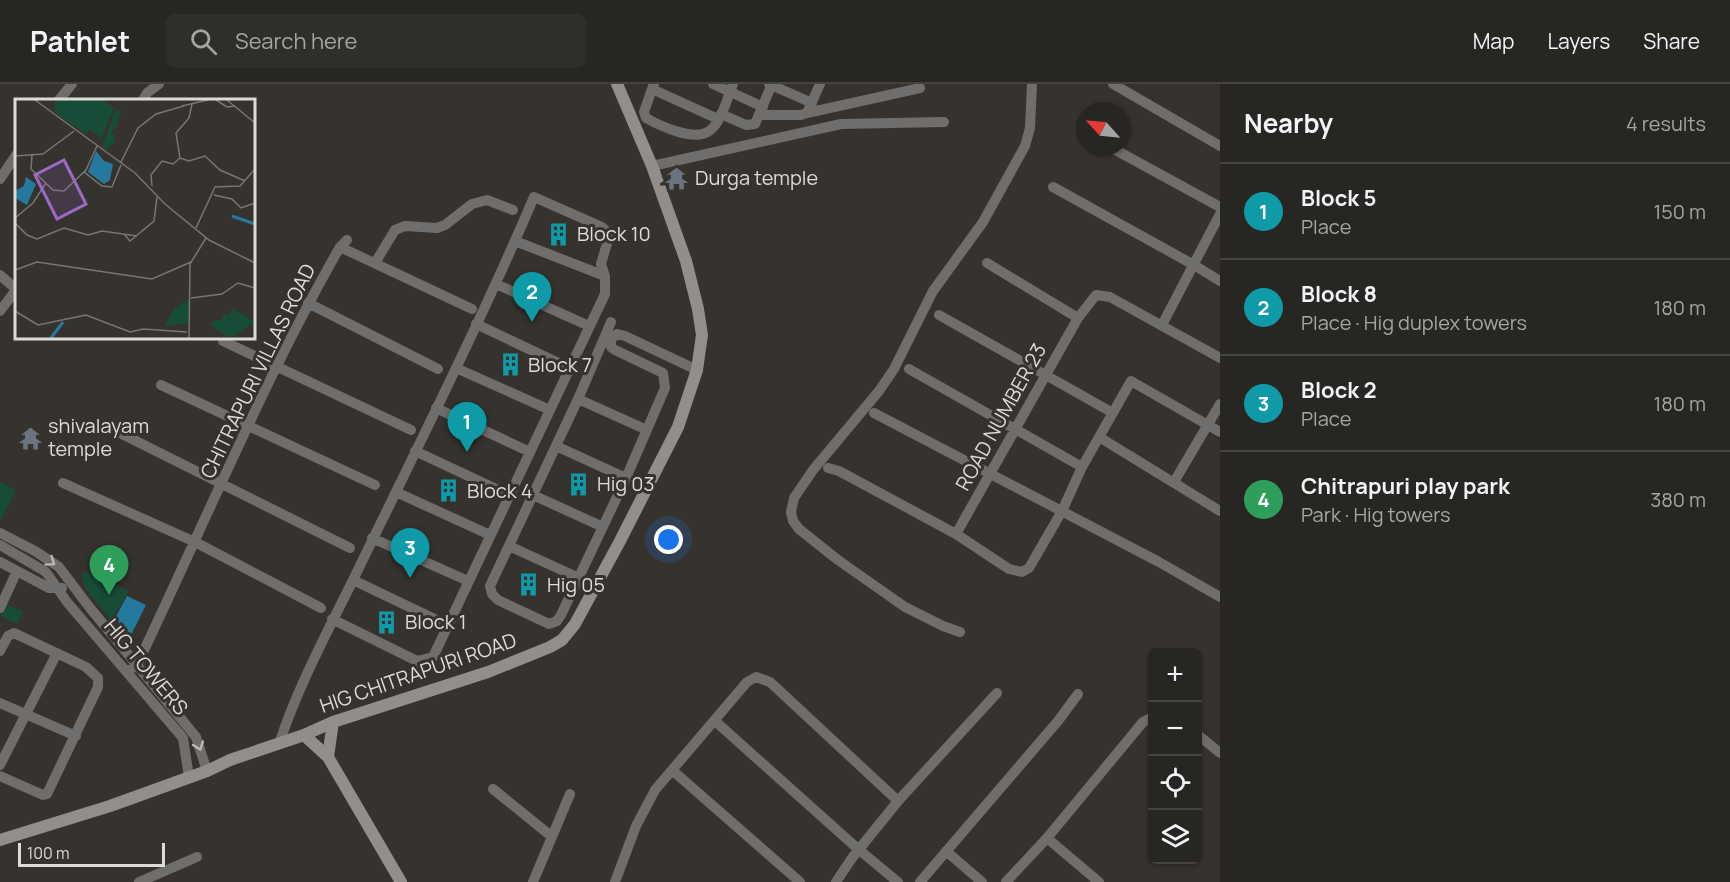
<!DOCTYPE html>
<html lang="en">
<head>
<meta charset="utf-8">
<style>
  :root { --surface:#282622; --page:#302e2a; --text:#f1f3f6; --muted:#a5a5a5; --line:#444340; --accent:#db2777 }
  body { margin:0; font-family:Manrope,sans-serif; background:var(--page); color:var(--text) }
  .controls { position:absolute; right:18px; bottom:18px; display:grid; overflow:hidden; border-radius:9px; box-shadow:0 2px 4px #0004 }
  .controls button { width:54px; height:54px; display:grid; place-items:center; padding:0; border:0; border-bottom:2px solid var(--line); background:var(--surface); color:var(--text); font:30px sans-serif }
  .compass { position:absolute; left:1076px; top:18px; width:54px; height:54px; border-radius:50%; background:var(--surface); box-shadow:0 2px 4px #0004; rotate:297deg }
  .scale { position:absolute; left:18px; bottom:15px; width:147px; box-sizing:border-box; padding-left:6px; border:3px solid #dddbd8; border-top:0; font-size:16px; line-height:21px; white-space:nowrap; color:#dddbd8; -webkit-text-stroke:4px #36322e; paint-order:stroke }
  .you { position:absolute; left:669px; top:456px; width:21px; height:21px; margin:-15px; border:4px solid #fff; border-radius:50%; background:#1a73e8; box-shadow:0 0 0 9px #1a73e833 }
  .badge { display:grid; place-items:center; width:39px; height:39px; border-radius:50%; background:var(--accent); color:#fff; font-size:20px; font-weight:700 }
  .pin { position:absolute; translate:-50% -50px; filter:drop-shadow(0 2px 3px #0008) }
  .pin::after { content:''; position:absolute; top:32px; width:21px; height:18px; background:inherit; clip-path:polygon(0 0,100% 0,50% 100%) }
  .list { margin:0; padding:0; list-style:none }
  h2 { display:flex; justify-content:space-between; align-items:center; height:78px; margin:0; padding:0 24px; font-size:26px }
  h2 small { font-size:20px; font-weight:400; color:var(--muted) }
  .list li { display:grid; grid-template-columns:39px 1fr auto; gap:18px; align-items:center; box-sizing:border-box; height:96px; padding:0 24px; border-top:2px solid var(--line) }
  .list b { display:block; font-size:22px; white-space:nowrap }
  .list p { margin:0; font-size:20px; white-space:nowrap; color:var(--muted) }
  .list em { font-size:20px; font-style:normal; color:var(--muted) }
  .icon { flex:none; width:33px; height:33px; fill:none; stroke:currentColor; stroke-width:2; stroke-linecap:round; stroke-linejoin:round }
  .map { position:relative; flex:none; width:1220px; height:798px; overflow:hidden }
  header { display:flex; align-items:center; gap:36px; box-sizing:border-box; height:84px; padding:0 30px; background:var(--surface); border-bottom:2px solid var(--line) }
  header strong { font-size:28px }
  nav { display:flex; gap:33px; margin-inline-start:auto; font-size:21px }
  .search { width:420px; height:54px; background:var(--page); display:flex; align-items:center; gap:15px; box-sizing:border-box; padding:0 21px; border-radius:9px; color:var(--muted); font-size:22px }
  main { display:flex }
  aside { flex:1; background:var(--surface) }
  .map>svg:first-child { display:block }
  .green { fill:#174d38 }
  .water { fill:#24799d }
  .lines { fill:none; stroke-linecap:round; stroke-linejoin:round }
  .street { stroke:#706e6c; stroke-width:10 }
  .secondary { stroke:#928f8b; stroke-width:12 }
  .oneway { stroke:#bcbab8 }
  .labels { text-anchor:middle; stroke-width:6; stroke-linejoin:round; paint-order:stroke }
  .poi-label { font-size:20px; fill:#dddbd8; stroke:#36322e; text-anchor:start }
  .street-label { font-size:20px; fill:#dddbd8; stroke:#36322e }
  .inset-river { fill:none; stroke:#24799d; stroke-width:3 }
  .inset-road { fill:none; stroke:#797672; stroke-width:1.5 }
  .view { fill:#9d69c8; fill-opacity:0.15; stroke:#9d69c8; stroke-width:3 }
  .inset-edge { fill:none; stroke:#dddbd8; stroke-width:3 }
</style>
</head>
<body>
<header>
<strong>Pathlet</strong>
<div class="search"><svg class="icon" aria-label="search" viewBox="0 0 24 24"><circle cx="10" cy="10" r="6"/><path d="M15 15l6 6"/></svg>Search here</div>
<nav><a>Map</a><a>Layers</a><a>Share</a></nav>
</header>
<main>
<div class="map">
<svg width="1220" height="798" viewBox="0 0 1220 798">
  <rect width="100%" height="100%" fill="#36322e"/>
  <path class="green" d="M0 398 16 406 1 436 0 435Z
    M86 488 129 507 111 536 85 504 82 490Z
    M6 520 23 528 17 540 1 532Z"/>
  <path class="water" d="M127 512 146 521 131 551 115 534Z"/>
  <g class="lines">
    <path class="street" d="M654 0 652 5 718 35
      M713 0 763 23
      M769 0 812 19
      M820 0 807 29 920 4
      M1113 0 1220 62
      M652 5 644 28 646 34C660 42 695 58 709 47 722 38 727 14 733 0
      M59 16 72 0
      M143 16 147 9 159 0
      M721 30 746 41 755 40 772 0
      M759 31H801L807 29
      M1083 49H1085
      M1110 63 1220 123
      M652 82 841 40 944 38
      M0 95 16 71
      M1053 103 1194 181 1220 197
      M515 157 605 192
      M340 163 472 225
      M375 179 395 146 405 142 437 144 445 141 472 120 487 116 513 126
      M987 179 1078 234
      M0 191 16 205
      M496 200 589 242
      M308 219 438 285
      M0 227 16 206
      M939 231 1113 329
      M611 238 578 315 490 502 492 510 498 516 549 540 557 537 561 531 626 394 665 304 663 289 615 266 611 263V255L617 250 625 252 697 286
      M476 240 569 284
      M1162 241 1220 130
      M223 257 411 346
      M456 284 550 326
      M909 285 1082 383
      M161 301 375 401
      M578 315 647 346
      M436 324 530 368
      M874 329 1159 478 1220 513
      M118 348 350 464
      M1099 353 1220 427
      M556 362 626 394
      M415 367 509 411
      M828 384 839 387 956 450 1009 485 1022 488 1029 484 1062 427 1082 383 1131 297 1220 348
      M1174 398 1220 320
      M63 399 195 458 321 524
      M396 408 490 451
      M533 411 603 443
      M0 449 35 467 59 483 90 524 196 653 207 687
      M956 450 1078 234 1096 211 1110 213 1220 274
      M372 454 468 497
      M0 461 46 488 67 518 183 654 189 693
      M509 462 579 494
      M0 478 49 504H62
      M353 496 447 541
      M0 524 17 487
      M960 548 943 542 905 523 838 476 799 445 793 437 791 428 794 414 813 386 879 307 894 285 933 207 983 138 1025 62 1030 44 1032 0
      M0 567 8 552 14 549 86 583 98 594V603L47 710 43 711 0 692
      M127 588 137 581C204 441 263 297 340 163L347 156
      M0 619 76 652
      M715 637 858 765 898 798
      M1198 651 1220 669
      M279 660C298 602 327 549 354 494 415 368 479 242 534 113L602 143 607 148 608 156 601 180 605 192V210L433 573 417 577 332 535
      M0 681 57 569
      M672 686 800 798
      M493 705 551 752
      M898 717 997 609
      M1047 754 1099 798
      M946 767 982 798
      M139 798 197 773
      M533 798 570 710
      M615 798 636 742 655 706 747 598 756 593 770 598 898 717 852 774 836 798
      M920 798 1058 637 1078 610
      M1006 798 1047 754 1143 638 1152 633"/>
    <path class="secondary" d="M304 651 328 673 401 798
      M328 673 333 638
      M0 756 110 722 207 687 230 676 304 651 333 638 488 588 550 563 562 556 575 540 620 457 678 343 697 286 702 251 698 225 686 177 652 82 617 0"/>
  </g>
  <defs><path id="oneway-chevron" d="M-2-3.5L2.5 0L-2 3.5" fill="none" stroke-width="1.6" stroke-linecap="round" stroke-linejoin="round" transform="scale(1.5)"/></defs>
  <g class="oneway">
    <use href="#oneway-chevron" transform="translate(51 478) rotate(35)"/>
    <use href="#oneway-chevron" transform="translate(199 662) rotate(70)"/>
  </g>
  <defs>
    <symbol id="temple-bare" viewBox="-9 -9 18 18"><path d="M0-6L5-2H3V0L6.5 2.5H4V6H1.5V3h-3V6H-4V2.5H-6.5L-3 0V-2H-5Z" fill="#6b7280" stroke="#36322e" stroke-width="2.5" paint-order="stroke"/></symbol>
    <symbol id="building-bare" viewBox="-9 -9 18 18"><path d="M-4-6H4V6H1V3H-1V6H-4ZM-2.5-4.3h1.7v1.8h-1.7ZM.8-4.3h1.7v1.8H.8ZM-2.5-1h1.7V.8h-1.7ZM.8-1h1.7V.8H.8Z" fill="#0f9aa8" stroke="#36322e" stroke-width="2.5" paint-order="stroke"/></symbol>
  </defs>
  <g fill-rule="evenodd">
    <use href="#temple-bare" x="660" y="78" width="33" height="33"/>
    <use href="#building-bare" x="542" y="134" width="33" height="33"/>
    <use href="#building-bare" x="494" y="264" width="33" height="33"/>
    <use href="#temple-bare" x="14" y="338" width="33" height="33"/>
    <use href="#building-bare" x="562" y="384" width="33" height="33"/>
    <use href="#building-bare" x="432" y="390" width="33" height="33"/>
    <use href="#building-bare" x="512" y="484" width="33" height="33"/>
    <use href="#building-bare" x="370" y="522" width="33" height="33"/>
  </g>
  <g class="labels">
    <g class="poi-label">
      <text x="695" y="101">Durga temple</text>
      <text x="577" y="157">Block 10</text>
      <text x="528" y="288">Block 7</text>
      <text x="48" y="349">shivalayam<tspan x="48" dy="23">temple</tspan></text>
      <text x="597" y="407">Hig 03</text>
      <text x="467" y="414">Block 4</text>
      <text x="547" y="508">Hig 05</text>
      <text x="405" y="545">Block 1</text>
    </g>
    <g class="street-label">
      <text transform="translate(258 287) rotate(-64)" y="7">CHITRAPURI VILLAS ROAD</text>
      <text transform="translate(1001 333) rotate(-61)" y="7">ROAD NUMBER 23</text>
      <text transform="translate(146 583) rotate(50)" y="7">HIG TOWERS</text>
      <text transform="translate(418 589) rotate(-19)" y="7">HIG CHITRAPURI ROAD</text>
    </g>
  </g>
  <g transform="translate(15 15)">
    <rect width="240" height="240" fill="#36322e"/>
    <path d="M40 1H88L99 9 86 40 75 30 71 35 39 13ZM100 11 106 12 101 29 96 32 101 41 92 50 87 49ZM175 199 173 224 149 227 160 209ZM217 208 240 223 215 239 196 227 197 222 207 221 209 215 214 216Z" fill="#174d38"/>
    <path d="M81 52 89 62 98 65 95 81 89 85 73 73ZM11 78 21 85 12 106 0 99V92L9 87Z" fill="#24799d"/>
    <path class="inset-river" d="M217 117 240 125M36 239 48 223"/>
    <path class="inset-road" d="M20 1 120 74 150 105 194 141 240 164M201 1 212 8 220 7M212 1 240 24M167 7 193 1M17 56 16 70 38 91 49 92 71 71 82 47M0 57 28 55 59 32M165 59 161 34 174 19 177 5M147 62 158 65 165 59 174 62 190 57 205 71 230 82M106 63 123 29 141 15 169 7M69 73 87 87 97 88 106 66M137 87 136 76 147 62M199 96 217 100 226 109 240 104M0 119 18 104 31 84M0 124 12 136 22 140 49 129 73 136 87 132 122 137M181 129 200 88 225 87 240 70M109 135 115 142 139 122 142 98M0 171 22 163 137 180 176 163M176 199 207 195 223 184 240 189M0 212 23 226 71 216 115 233 128 230 172 233M174 239 175 165 191 139"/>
    <path class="view" d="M49 61 71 105 42 120 20 76Z"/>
    <rect width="240" height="240" class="inset-edge"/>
  </g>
</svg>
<div class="controls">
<button>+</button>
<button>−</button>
<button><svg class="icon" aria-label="locate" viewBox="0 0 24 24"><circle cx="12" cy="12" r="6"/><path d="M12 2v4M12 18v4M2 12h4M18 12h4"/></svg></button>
<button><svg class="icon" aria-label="layers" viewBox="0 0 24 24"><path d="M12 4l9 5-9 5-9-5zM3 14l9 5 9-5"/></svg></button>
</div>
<svg class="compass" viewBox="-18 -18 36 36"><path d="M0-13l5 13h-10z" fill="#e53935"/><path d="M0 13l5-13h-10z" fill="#a5a5a5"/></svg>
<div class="scale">100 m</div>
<div class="you"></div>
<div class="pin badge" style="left:467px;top:368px;background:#0f9aa8">1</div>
<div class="pin badge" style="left:532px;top:238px;background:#0f9aa8">2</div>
<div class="pin badge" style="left:410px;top:494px;background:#0f9aa8">3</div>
<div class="pin badge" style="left:109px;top:511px;background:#2e9e5b">4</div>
</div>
<aside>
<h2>Nearby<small>4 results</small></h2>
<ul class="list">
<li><span class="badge" style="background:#0f9aa8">1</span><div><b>Block 5</b><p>Place</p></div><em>150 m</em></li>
<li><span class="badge" style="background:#0f9aa8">2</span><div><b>Block 8</b><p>Place · Hig duplex towers</p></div><em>180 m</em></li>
<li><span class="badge" style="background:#0f9aa8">3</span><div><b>Block 2</b><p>Place</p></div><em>180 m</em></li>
<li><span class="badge" style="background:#2e9e5b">4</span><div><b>Chitrapuri play park</b><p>Park · Hig towers</p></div><em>380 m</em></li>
</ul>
</aside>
</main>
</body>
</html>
